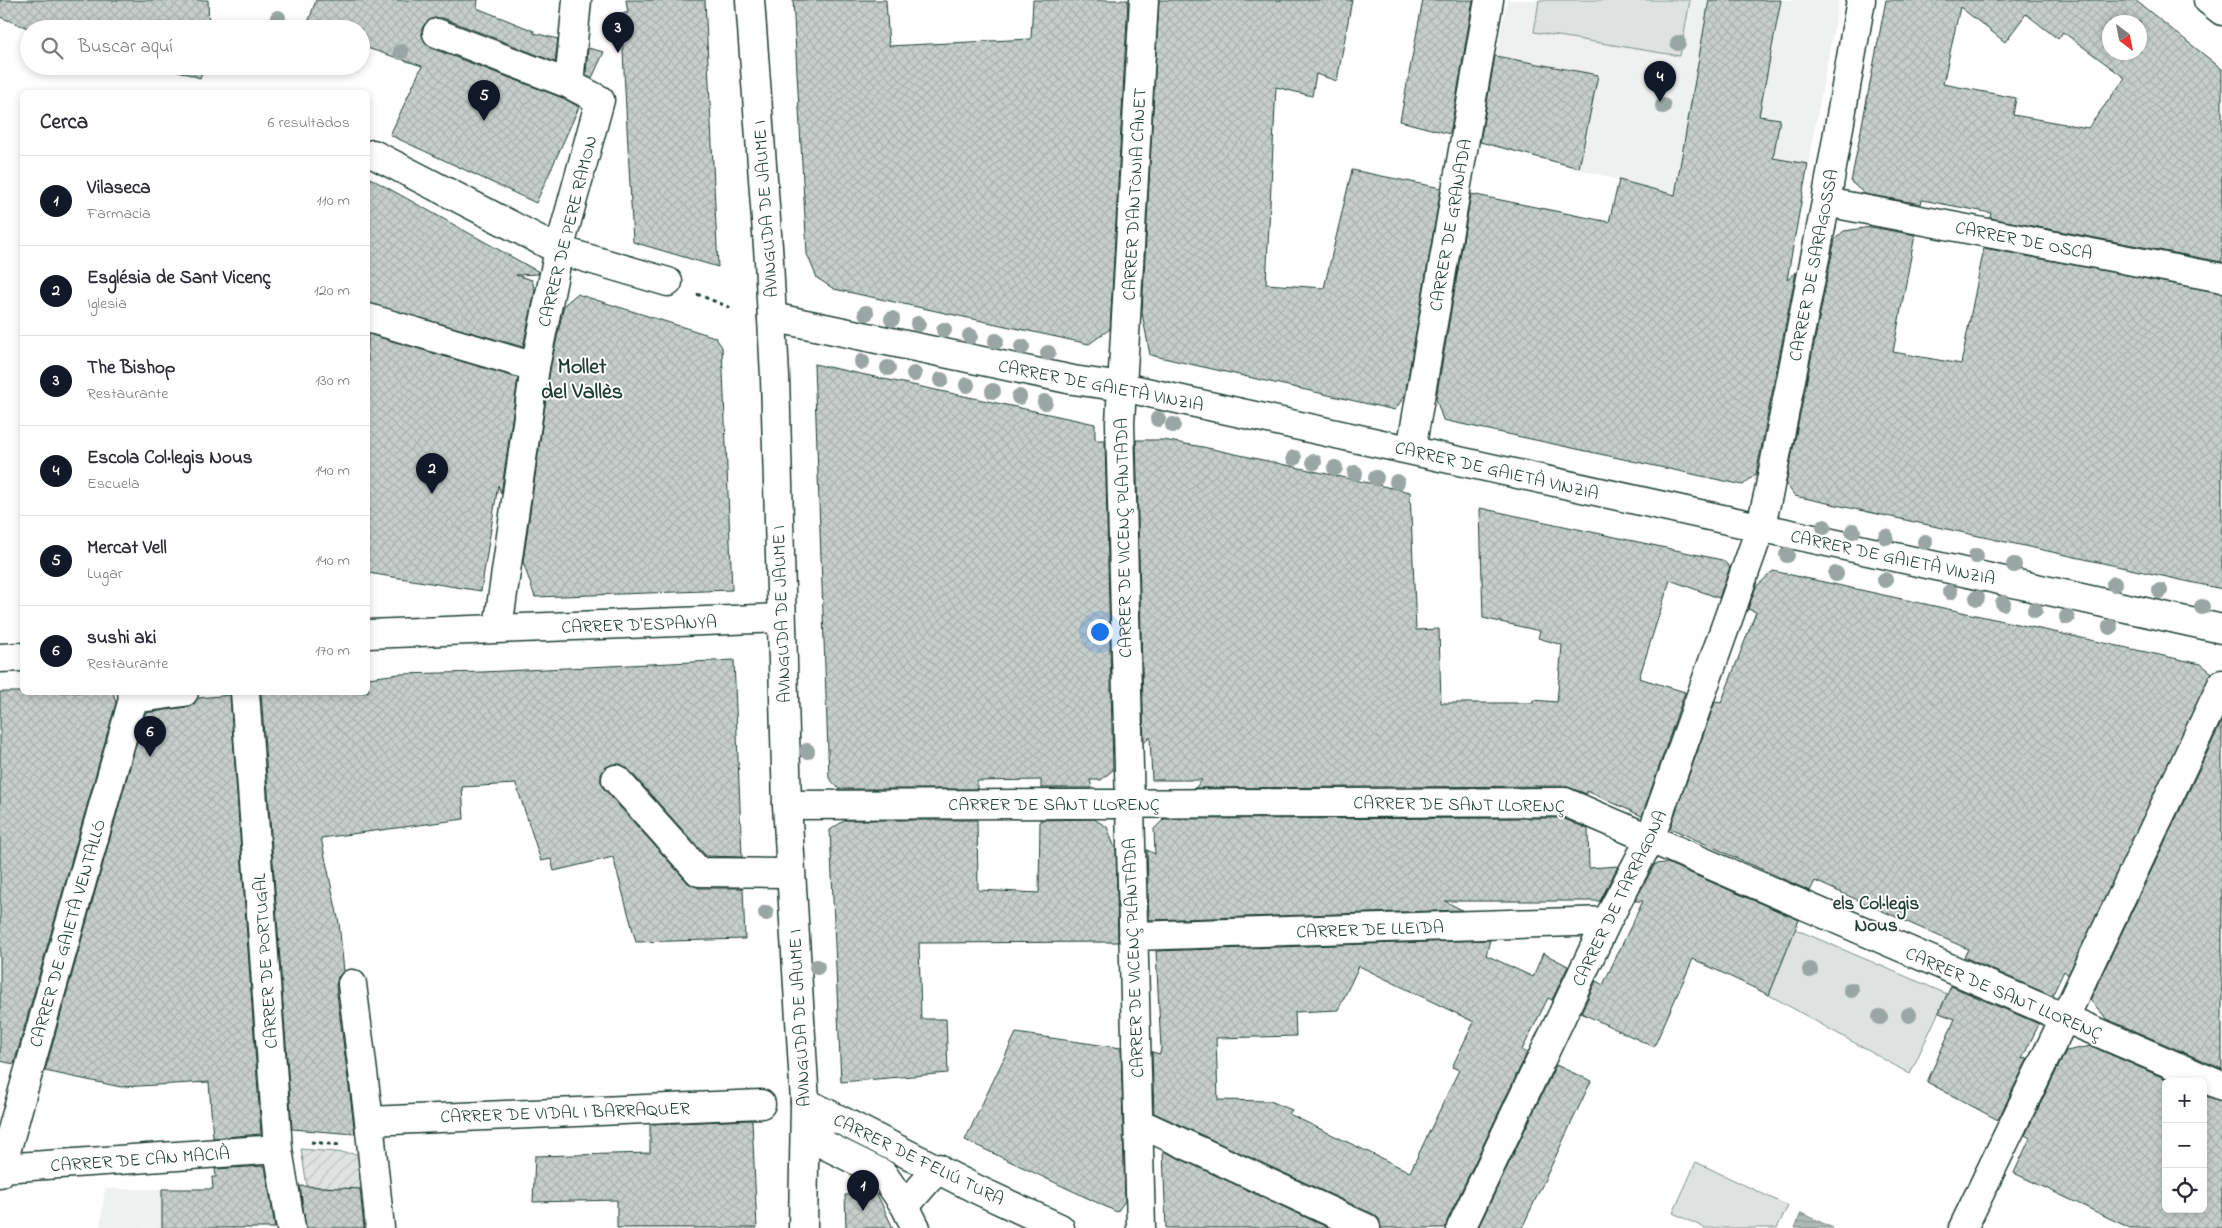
<!DOCTYPE html>
<html lang="es">
<head>
<meta charset="utf-8">
<style>
  :root { --surface:#fff; --page:#f7f7f7; --text:#2b2b33; --muted:#7c7c81; --line:#e1e1e2; --accent:#111827 }
  body { margin:0; font-family:"Indie Flower",sans-serif; background:var(--page); color:var(--text) }
  .controls { position:absolute; right:15px; bottom:15px; display:grid; overflow:hidden; border-radius:8px; box-shadow:0 2px 8px #0003 }
  .controls button { width:45px; height:45px; display:grid; place-items:center; padding:0; border:0; border-bottom:1px solid var(--line); background:var(--surface); color:var(--text); font:25px sans-serif }
  .compass { position:absolute; left:2102px; top:15px; width:45px; height:45px; border-radius:50%; background:var(--surface); box-shadow:0 2px 8px #0003; rotate:148deg }
  .you { position:absolute; left:1099px; top:631px; width:18px; height:18px; margin:-12px; border:4px solid #fff; border-radius:50%; background:#1a73e8; box-shadow:0 0 0 8px #1a73e833 }
  .badge { display:grid; place-items:center; width:32px; height:32px; border-radius:50%; background:var(--accent); color:#fff; font-size:16px; font-weight:700 }
  .pin { position:absolute; translate:-50% -41px; filter:drop-shadow(0 1px 2px #0008) }
  .pin::after { content:''; position:absolute; top:26px; width:18px; height:15px; background:inherit; clip-path:polygon(0 0,100% 0,50% 100%) }
  .list { margin:0; padding:0; list-style:none }
  h2 { display:flex; justify-content:space-between; align-items:center; height:65px; margin:0; padding:0 20px; font-size:21px }
  h2 small { font-size:16px; font-weight:400; color:var(--muted) }
  .list li { display:grid; grid-template-columns:32px 1fr auto; gap:15px; align-items:center; box-sizing:border-box; height:90px; padding:0 20px; border-top:1px solid var(--line) }
  .list b { display:block; font-size:19px; white-space:nowrap }
  .list p { margin:0; font-size:16px; white-space:nowrap; color:var(--muted) }
  .list em { font-size:16px; font-style:normal; color:var(--muted) }
  .icon { flex:none; width:28px; height:28px; fill:none; stroke:currentColor; stroke-width:2; stroke-linecap:round; stroke-linejoin:round }
  .map { position:relative; flex:none; width:2222px; height:1228px; overflow:hidden }
  .search { position:absolute; background:var(--surface); box-shadow:0 2px 8px #0003; left:20px; top:20px; width:350px; height:55px; display:flex; align-items:center; gap:12px; box-sizing:border-box; padding:0 18px; border-radius:28px; color:var(--muted); font-size:19px }
  .panel { position:absolute; background:var(--surface); box-shadow:0 2px 8px #0003; left:20px; top:90px; width:350px; height:605px; border-radius:8px }
  .map>svg:first-child { display:block }
  .built { fill:#eef1f0 }
  .green { fill:#dee3e2; stroke:#7e908b }
  .garden { fill:url(#garden-furrows); stroke:#7e908b }
  .water { fill:url(#water-rules); stroke:#758883 }
  .building { fill:url(#building-cross-hatch); stroke:#1f3d34; fill-rule:evenodd }
  .lines { fill:none; stroke-linecap:round; stroke-linejoin:round }
  .pedestrian-casing { stroke:#1f3d34; stroke-width:31 }
  .minor-casing { stroke:#1f3d34; stroke-width:31 }
  .tertiary-casing { stroke:#1f3d34; stroke-width:31 }
  .path { stroke:#1f3d34; stroke-width:3; stroke-dasharray:4 4; stroke-linecap:butt }
  .pedestrian { stroke:#fff; stroke-width:28 }
  .minor { stroke:#fff; stroke-width:28 }
  .tertiary { stroke:#fff; stroke-width:28 }
  .tree { fill:#99a6a3 }
  .labels { text-anchor:middle; stroke-width:4; stroke-linejoin:round; paint-order:stroke }
  .street-label { font-size:18px; fill:#1f3d34; stroke:#fff }
  .neighbourhood-label { font-size:19px; font-weight:bold; fill:#1f3d34; stroke:#fff }
  .district-label { font-size:22px; font-weight:bold; fill:#1f3d34; stroke:#fff }
</style>
</head>
<body>
<div class="map">
<svg width="2222" height="1228" viewBox="0 0 2222 1228">
  <defs>
    <pattern id="garden-furrows" width="10" height="10" patternUnits="userSpaceOnUse" patternTransform="scale(1.25)"><rect width="10" height="10" fill="#dee3e2"/><path d="M-1 1l2-2M0 10L10 0M9 11l2-2" fill="none" stroke="#bec4c2"/></pattern>
    <pattern id="water-rules" width="6" height="5" patternUnits="userSpaceOnUse" patternTransform="scale(1.25)"><rect width="6" height="5" fill="#afbab7"/><path d="M0 2.5h6" fill="none" stroke="#8e9896"/></pattern>
    <pattern id="building-cross-hatch" width="8" height="8" patternUnits="userSpaceOnUse" patternTransform="scale(1.25)"><rect width="8" height="8" fill="#c7cfcc"/><path d="M0 0l8 8M0 8l8-8" fill="none" stroke="#aab3b0"/></pattern>
  </defs>
  <rect width="100%" height="100%" fill="#fff"/>
  <filter id="ink" filterUnits="userSpaceOnUse"><feTurbulence type="fractalNoise" baseFrequency=".02" numOctaves="2"/><feDisplacementMap in="SourceGraphic" scale="10" xChannelSelector="R" yChannelSelector="G"/><feConvolveMatrix kernelMatrix="1 2 1 2 8 2 1 2 1" color-interpolation-filters="sRGB"/></filter>
  <g filter="url(#ink)">
    <path class="built" d="M1507 0H1839L1796 229 1492 145 1509 59 1496 57Z
      M105 1189H213L214 1228H100Z"/>
    <path class="green" d="M1539 0H1690L1680 56 1534 32Z
      M1795 929 1947 994 1910 1074 1769 995Z
      M1696 1162 1788 1206 1777 1228H1705L1673 1213Z"/>
    <path class="garden" d="M301 1149 358 1154 362 1189 307 1186Z"/>
    <path class="water" d="M1801 1213 1833 1228H1795Z"/>
    <path class="building" d="M0 0H208L209 29H30L0 17Z
      M316 0H478L477 8 534 31V33L558 39 555 62 443 18H435L428 21 422 28V35L425 42 431 48 563 98 579 107 536 203 390 135 422 66 361 46V29H306Z
      M626 0H705L718 267 633 242 621 13H628Z
      M793 0H886L889 46 1031 39 1033 0H1128L1110 329 1089 344 834 289 817 278 807 254Z
      M1159 0H1352L1337 81 1316 74 1312 96 1276 87 1266 284 1324 288 1352 170 1441 188 1405 395 1395 410 1150 355 1142 313Z
      M1423 0H1473L1450 134 1400 121Z
      M1709 0H1781L1759 116 1780 119 1773 158 1808 164 1787 280 1796 272 1756 474 1743 485 1443 420 1436 399 1471 194 1609 222 1619 180 1675 195Z
      M1886 0H2135L2222 69V262L1990 218 1991 213 1922 200 1921 204 1865 194 1851 182ZM1960 7 2005 42 2026 14 2058 39 2063 32 2125 78 2088 128 2013 115 2016 98 1943 84ZM2110 22H2140V52H2110Z
      M588 48 604 52 592 78 586 75Z
      M1495 56 1598 75 1579 168 1480 142Z
      M163 66H204L200 78Z
      M368 177 539 272 538 274 516 275 532 280 535 291 523 347 368 303Z
      M1871 227 1915 235 1893 352 1961 364 1984 248 2222 293V589L1795 496 1786 484 1835 239 1844 231Z
      M577 294 715 337 722 347 732 590 535 597 523 562 550 370 564 305Z
      M368 334 518 378 501 494 498 485 481 591 368 573Z
      M814 364 1095 424V440H1105L1113 770 1101 780H1090L1092 788H1041V780L977 781V789H839L829 778Z
      M1136 440H1163L1203 447 1410 492 1416 630 1439 629 1441 703H1533V700L1557 702 1562 645 1538 638 1540 631 1483 618 1480 508 1722 560 1730 567 1719 598 1670 580 1639 678 1685 692 1642 816 1587 791V794L1565 786 1195 788 1202 780H1152L1150 737 1144 743Z
      M1773 571 2201 664 2212 673 2068 975 2064 971 2052 996 1964 957 1968 949 1815 881 1810 891 1670 828 1715 702 1721 703 1756 612 1748 609 1756 587Z
      M734 660 742 857 706 856 628 769 621 764H613L606 767 601 774V782L604 789 688 883 699 888H743L745 939 636 942 613 857 554 871 551 859 541 861 516 784 462 787 464 819 321 838 339 923 344 971 338 977 336 986 355 1134 292 1129 261 692H368V678L399 674 483 672Z
      M0 692H113L116 703 14 1064 0 1061Z
      M230 695 261 1134 213 1138 209 1082 121 1087 45 1071 145 713 187 707 194 704 198 698Z
      M2222 721V1069L2107 1019 2090 1000Z
      M1562 818 1588 829 1589 868 1618 866 1600 901H1445L1462 910 1149 920 1147 850 1155 854 1154 829 1164 819Z
      M1094 819 1107 827 1116 851 1118 942 919 943 921 1019H946L948 1073 841 1082 830 830 845 820H977L978 890 1039 893 1040 820Z
      M1667 863 1799 920 1769 995 1693 959 1654 1047 1581 1013 1596 981 1603 985 1609 972 1643 901H1635L1655 864Z
      M1490 940 1486 955 1533 977 1543 953 1568 966 1552 1000 1548 998 1522 1050 1527 1053 1447 1221 1446 1228H1381L1379 1219 1373 1214 1154 1113 1152 1052 1160 1054 1161 1048 1156 951ZM1359 966 1474 1022 1452 1067 1459 1070 1410 1172 1289 1114 1292 1110 1270 1101 1218 1100 1216 1038 1296 1036 1295 1012 1338 1010Z
      M1951 986 2039 1024 2022 1059 2028 1058 1998 1120 1927 1082 1955 1019 1939 1013Z
      M1016 1033 1121 1048 1125 1201 1117 1212 965 1140Z
      M2091 1046 2173 1082H2166V1209H2203V1095L2222 1101V1228H2130L2014 1173 2030 1138 2025 1135 2066 1051Z
      M1556 1065 1591 1081 1522 1228H1478Z
      M752 1120 757 1228H617V1200L533 1202 535 1156 650 1153V1124Z
      M1163 1151 1329 1228H1166Z
      M265 1166 275 1228H162V1189H213L212 1177H216L215 1169Z
      M300 1186 360 1189 364 1228H306Z
      M877 1194 893 1228H846L845 1195Z"/>
    <g class="lines">
      <defs>
        <path id="pedestrian" d="M2208 0 2222 11
          M437 33 569 84
          M373 154 559 250 668 282
          M535 367 559 250 600 100 569 84 577 0
          M368 634 780 618
          M0 658 22 657
          M245 692 278 1149 291 1228
          M133 699 184 692
          M2064 1019 2222 684
          M2 1168 278 1149
          M0 1173 133 699 132 692"/>
        <path id="minor" d="M1826 202 2222 278
          M772 317 1073 380 1123 387 2222 629
          M368 318 535 367 498 628
          M1411 450 1489 0
          M616 779 699 872 790 873
          M787 805 1565 802 2222 1086
          M1133 936 1607 921
          M352 984 369 1121 380 1228
          M805 1102 978 1190 1060 1228
          M805 1102 823 1144 883 1174 905 1206 916 1228
          M369 1121 761 1104
          M1139 1123 1366 1228
          M905 1206 938 1168
          M1141 1228 1120 423 1144 0
          M1461 1228 1607 921 1650 839 1760 529 1769 491 1826 202 1861 0
          M1963 1228 2064 1019"/>
        <path id="tertiary" d="M750 0 769 261 775 377 787 805 805 1102 803 1228"/>
      </defs>
      <use href="#pedestrian" class="pedestrian-casing"/>
      <use href="#minor" class="minor-casing"/>
      <use href="#tertiary" class="tertiary-casing"/>
      <path class="path" d="M697 294 731 308
        M311 1142 339 1145"/>
      <use href="#pedestrian" class="pedestrian"/>
      <use href="#minor" class="minor"/>
      <use href="#tertiary" class="tertiary"/>
    </g>
    <g class="tree">
      <circle cx="278" cy="18" r="8"/>
      <circle cx="1678" cy="43" r="8"/>
      <circle cx="401" cy="52" r="8"/>
      <circle cx="1663" cy="106" r="8"/>
      <circle cx="866" cy="313" r="8"/>
      <circle cx="892" cy="319" r="8"/>
      <circle cx="918" cy="324" r="8"/>
      <circle cx="944" cy="330" r="8"/>
      <circle cx="970" cy="336" r="8"/>
      <circle cx="996" cy="341" r="8"/>
      <circle cx="1022" cy="347" r="8"/>
      <circle cx="1048" cy="353" r="8"/>
      <circle cx="862" cy="362" r="8"/>
      <circle cx="888" cy="368" r="8"/>
      <circle cx="914" cy="374" r="8"/>
      <circle cx="941" cy="380" r="8"/>
      <circle cx="967" cy="385" r="8"/>
      <circle cx="993" cy="391" r="8"/>
      <circle cx="1019" cy="397" r="8"/>
      <circle cx="1045" cy="402" r="8"/>
      <circle cx="1158" cy="419" r="8"/>
      <circle cx="1173" cy="425" r="8"/>
      <circle cx="1294" cy="458" r="8"/>
      <circle cx="1314" cy="462" r="8"/>
      <circle cx="1335" cy="468" r="8"/>
      <circle cx="1355" cy="473" r="8"/>
      <circle cx="1376" cy="478" r="8"/>
      <circle cx="1397" cy="482" r="8"/>
      <circle cx="1824" cy="527" r="8"/>
      <circle cx="1853" cy="531" r="8"/>
      <circle cx="1886" cy="537" r="8"/>
      <circle cx="1925" cy="542" r="8"/>
      <circle cx="1787" cy="555" r="8"/>
      <circle cx="1976" cy="556" r="8"/>
      <circle cx="2014" cy="565" r="8"/>
      <circle cx="1836" cy="574" r="8"/>
      <circle cx="1885" cy="580" r="8"/>
      <circle cx="2114" cy="584" r="8"/>
      <circle cx="2160" cy="591" r="8"/>
      <circle cx="1950" cy="592" r="8"/>
      <circle cx="1977" cy="598" r="8"/>
      <circle cx="2003" cy="603" r="8"/>
      <circle cx="2202" cy="607" r="8"/>
      <circle cx="2035" cy="610" r="8"/>
      <circle cx="2067" cy="617" r="8"/>
      <circle cx="2110" cy="627" r="8"/>
      <circle cx="807" cy="751" r="8"/>
      <circle cx="766" cy="913" r="8"/>
      <circle cx="817" cy="967" r="8"/>
      <circle cx="1810" cy="970" r="8"/>
      <circle cx="1851" cy="990" r="8"/>
      <circle cx="1909" cy="1015" r="8"/>
      <circle cx="1880" cy="1017" r="8"/>
    </g>
  </g>
  <g class="labels">
    <g class="street-label">
      <text transform="translate(1134 194) rotate(-87)" y="6">CARRER D'ANTÒNIA CANET</text>
      <text transform="translate(765 209) rotate(-94)" y="6">AVINGUDA DE JAUME I</text>
      <text transform="translate(1450 225) rotate(-80)" y="6">CARRER DE GRANADA</text>
      <text transform="translate(567 231) rotate(-76)" y="6">CARRER DE PERE RAMON</text>
      <text transform="translate(2024 240) rotate(11)" y="6">CARRER DE OSCA</text>
      <text transform="translate(1813 265) rotate(-79)" y="6">CARRER DE SARAGOSSA</text>
      <text transform="translate(1101 385) rotate(11)" y="6">CARRER DE GAIETÀ VINZIA</text>
      <text transform="translate(1497 470) rotate(13)" y="6">CARRER DE GAIETÀ VINZIA</text>
      <text transform="translate(1123 538) rotate(-91)" y="6">CARRER DE VICENÇ PLANTADA</text>
      <text transform="translate(1893 557) rotate(12)" y="6">CARRER DE GAIETÀ VINZIA</text>
      <text transform="translate(781 614) rotate(-92)" y="6">AVINGUDA DE JAUME I</text>
      <text transform="translate(639 624) rotate(-2)" y="6">CARRER D'ESPANYA</text>
      <text x="1054" y="810">CARRER DE SANT LLORENÇ</text>
      <text transform="translate(1459 804) rotate(1)" y="6">CARRER DE SANT LLORENÇ</text>
      <text transform="translate(1619 898) rotate(-64)" y="6">CARRER DE TARRAGONA</text>
      <text transform="translate(1370 929) rotate(-2)" y="6">CARRER DE LLEIDA</text>
      <text transform="translate(67 933) rotate(-74)" y="6">CARRER DE GAIETÀ VENTALLÓ</text>
      <text transform="translate(1133 958) rotate(-92)" y="6">CARRER DE VICENÇ PLANTADA</text>
      <text transform="translate(265 961) rotate(-94)" y="6">CARRER DE PORTUGAL</text>
      <text transform="translate(2004 993) rotate(23)" y="6">CARRER DE SANT LLORENÇ</text>
      <text transform="translate(799 1018) rotate(-93)" y="6">AVINGUDA DE JAUME I</text>
      <text transform="translate(565 1112) rotate(-2)" y="6">CARRER DE VIDAL I BARRAQUER</text>
      <text transform="translate(140 1159) rotate(-4)" y="6">CARRER DE CAN MACIÀ</text>
      <text transform="translate(919 1159) rotate(26)" y="6">CARRER DE FELIÚ TURA</text>
    </g>
    <g class="neighbourhood-label">
      <text x="1876" y="909">els Col·legis<tspan x="1876" dy="22">Nous</tspan></text>
    </g>
    <g class="district-label">
      <text x="582" y="373">Mollet<tspan x="582" dy="25">del Vallès</tspan></text>
    </g>
  </g>
</svg>
<div class="controls">
<button>+</button>
<button>−</button>
<button><svg class="icon" aria-label="locate" viewBox="0 0 24 24"><circle cx="12" cy="12" r="6"/><path d="M12 2v4M12 18v4M2 12h4M18 12h4"/></svg></button>
</div>
<svg class="compass" viewBox="-18 -18 36 36"><path d="M0-13l5 13h-10z" fill="#e53935"/><path d="M0 13l5-13h-10z" fill="#7c7c81"/></svg>
<div class="you"></div>
<div class="pin badge" style="left:863px;top:1211px">1</div>
<div class="pin badge" style="left:432px;top:494px">2</div>
<div class="pin badge" style="left:618px;top:53px">3</div>
<div class="pin badge" style="left:1660px;top:102px">4</div>
<div class="pin badge" style="left:484px;top:121px">5</div>
<div class="pin badge" style="left:150px;top:757px">6</div>
<div class="search"><svg class="icon" aria-label="search" viewBox="0 0 24 24"><circle cx="10" cy="10" r="6"/><path d="M15 15l6 6"/></svg>Buscar aquí</div>
<section class="panel">
<h2>Cerca<small>6 resultados</small></h2>
<ul class="list">
<li><span class="badge">1</span><div><b>Vilaseca</b><p>Farmacia</p></div><em>110 m</em></li>
<li><span class="badge">2</span><div><b>Església de Sant Vicenç</b><p>Iglesia</p></div><em>120 m</em></li>
<li><span class="badge">3</span><div><b>The Bishop</b><p>Restaurante</p></div><em>130 m</em></li>
<li><span class="badge">4</span><div><b>Escola Col·legis Nous</b><p>Escuela</p></div><em>140 m</em></li>
<li><span class="badge">5</span><div><b>Mercat Vell</b><p>Lugar</p></div><em>140 m</em></li>
<li><span class="badge">6</span><div><b>sushi aki</b><p>Restaurante</p></div><em>170 m</em></li>
</ul>
</section>
</div>
</body>
</html>
